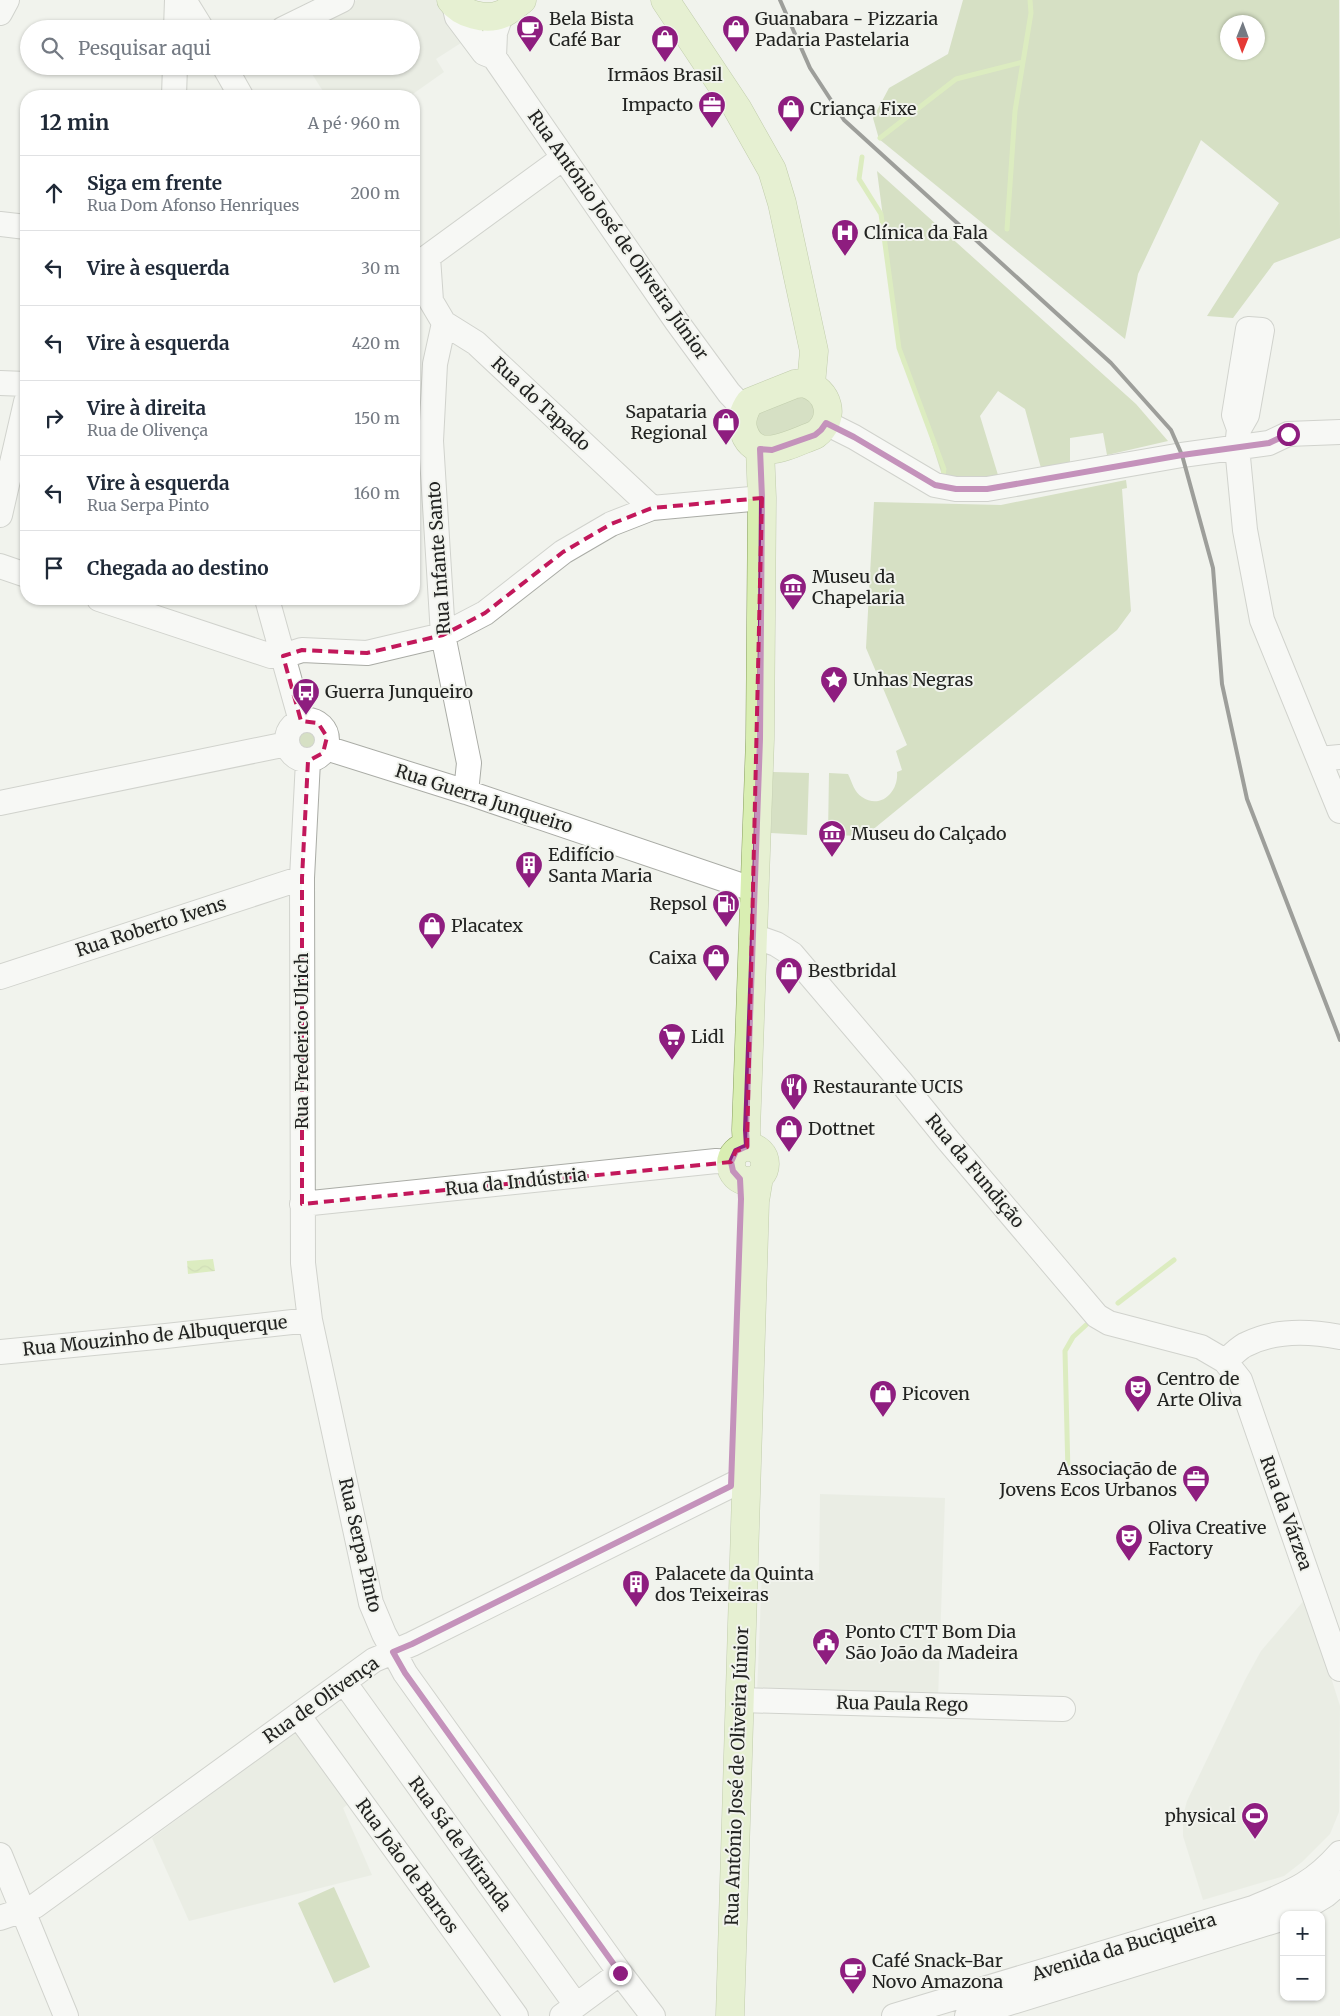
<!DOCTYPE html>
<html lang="pt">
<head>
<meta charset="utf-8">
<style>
  :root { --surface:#fff; --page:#f2f2f3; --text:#1f2937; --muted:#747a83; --line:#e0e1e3 }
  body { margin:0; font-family:Merriweather,serif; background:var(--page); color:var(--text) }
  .controls { position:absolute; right:15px; bottom:15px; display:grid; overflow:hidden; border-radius:10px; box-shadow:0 1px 4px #0004 }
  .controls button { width:45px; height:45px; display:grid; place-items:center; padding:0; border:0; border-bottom:1px solid var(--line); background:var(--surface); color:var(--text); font:25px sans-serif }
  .compass { position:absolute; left:1220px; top:15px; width:45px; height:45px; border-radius:50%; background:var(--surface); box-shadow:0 1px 4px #0004; rotate:181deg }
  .stop { position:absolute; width:15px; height:15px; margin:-11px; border:4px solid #8e1d7f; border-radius:50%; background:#fff }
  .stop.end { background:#8e1d7f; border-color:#fff; box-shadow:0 1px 5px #0008 }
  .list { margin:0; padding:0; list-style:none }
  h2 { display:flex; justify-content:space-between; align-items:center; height:65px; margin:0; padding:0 20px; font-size:21px }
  h2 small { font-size:16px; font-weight:400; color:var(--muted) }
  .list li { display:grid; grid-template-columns:32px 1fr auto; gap:15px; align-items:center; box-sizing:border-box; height:75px; padding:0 20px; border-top:1px solid var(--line) }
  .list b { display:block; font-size:19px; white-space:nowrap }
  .list p { margin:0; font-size:16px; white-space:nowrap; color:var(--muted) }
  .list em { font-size:16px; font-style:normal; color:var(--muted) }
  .icon { flex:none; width:28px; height:28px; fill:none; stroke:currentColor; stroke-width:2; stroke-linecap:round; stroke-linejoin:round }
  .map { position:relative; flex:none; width:1340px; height:2016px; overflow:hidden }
  .search { position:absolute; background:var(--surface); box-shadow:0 1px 4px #0004; left:20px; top:20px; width:400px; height:55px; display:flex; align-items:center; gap:12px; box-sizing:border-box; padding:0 18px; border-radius:28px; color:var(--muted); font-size:19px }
  .panel { position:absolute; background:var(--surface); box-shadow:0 1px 4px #0004; left:20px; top:90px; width:400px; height:515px; border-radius:20px }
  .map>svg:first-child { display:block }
  .built { fill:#e2e7da }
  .green { fill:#b5c992; fill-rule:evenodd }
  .water { fill:url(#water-waves) }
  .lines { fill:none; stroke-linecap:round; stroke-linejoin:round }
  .stream { stroke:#c4e48a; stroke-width:5 }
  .minor-casing { stroke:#aaaca6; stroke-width:26 }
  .major-casing { stroke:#889f5e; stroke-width:29 }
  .minor { stroke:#fff; stroke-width:24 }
  .major { stroke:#d9eeb2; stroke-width:28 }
  .rail { stroke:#383937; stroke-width:4 }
  .route { stroke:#8e1d7f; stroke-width:6 }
  .marked { fill:none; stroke:#c2185b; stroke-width:4; stroke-dasharray:10 6; stroke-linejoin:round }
  .labels { text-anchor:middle; stroke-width:4; stroke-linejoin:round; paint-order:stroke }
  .poi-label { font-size:18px; fill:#222321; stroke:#f1f3ed; text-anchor:start }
  .street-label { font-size:18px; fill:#222321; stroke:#f1f3ed }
</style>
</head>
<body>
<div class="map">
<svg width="1340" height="2016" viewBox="0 0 1340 2016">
  <defs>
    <pattern id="water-waves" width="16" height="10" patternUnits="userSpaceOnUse" patternTransform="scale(1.25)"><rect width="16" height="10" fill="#c4e48a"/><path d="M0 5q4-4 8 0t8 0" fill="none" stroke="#a8c377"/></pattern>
  </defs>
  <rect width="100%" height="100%" fill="#f1f3ed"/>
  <path class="built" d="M357 0H436L464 41 436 59 444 72 410 96H326L307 66H411V29H297Z
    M820 1494 945 1498 938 1699 757 1693 762 1573H819Z
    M1306 1598 1340 1706 1339 1812 1330 1834 1302 1862 1284 1876 1203 1900 1183 1836V1816L1187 1801 1245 1680 1261 1651Z
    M298 1733 351 1802 343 1808 372 1875 189 1921 152 1838 290 1735Z"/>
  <path class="green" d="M963 0H1339L1340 238 1274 263 1233 318 1207 316 1279 203 1201 140 1138 274 1125 339 879 139 873 118 889 88 948 54ZM1228 22H1258V52H1228Z
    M877 171 1136 404 1168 441 1107 455 1103 433 1070 438V463L1041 468 1025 409 998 391 980 416 998 475 972 480 942 475 911 377 902 363Z
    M797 395 806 396 816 409 811 423 769 440 757 435 754 415Z
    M1126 480 1127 488 1122 489 1131 611 1117 630 865 836 828 835 829 773 848 774C852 782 854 792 862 797 881 810 899 791 897 772L902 770 896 751 907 745 866 648 874 502 1001 505Z
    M297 741a10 10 0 1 1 20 0a10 10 0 1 1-20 0Z
    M773 772 809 773 807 835 771 833Z
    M334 1887 370 1967 334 1983 298 1903Z"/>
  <path class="water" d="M213 1259 215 1271 188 1274 187 1261Z"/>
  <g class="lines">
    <path class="stream" d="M880 138 956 79 1023 62
      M862 157 859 179 881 214 899 348 944 469 943 476
      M1007 229 1015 111 1031 13 1030 0
      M1118 1303 1174 1260
      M1068 1473 1065 1351 1073 1337 1086 1325"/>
    <defs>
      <path id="minor" d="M184 0 202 29
        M454 4 457 17 484 53 494 57
        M0 13 7 0
        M501 15 495 33 494 57 677 322 729 393 745 410
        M176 29 177 0
        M283 29 342 0
        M224 66 241 96
        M174 96 175 66
        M0 224 26 227
        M428 257 431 301 444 323 476 343 652 508
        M415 266 563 158
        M444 323 435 364 431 441 443 635 469 763 466 792
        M0 383 26 384
        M826 423 854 437 935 485 956 489H987L1182 455 1269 443 1288 434 1340 432
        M1239 429 1234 415 1248 329 1262 330 1247 415 1239 429 1237 447 1245 530 1262 620 1340 811
        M0 515 26 402
        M0 566 26 575
        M99 599 271 656H283L302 650 367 653 443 635 485 613 563 552 611 524 652 508 762 498
        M267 599 301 721
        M287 740a20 20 0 1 1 40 0a20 20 0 1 1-40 0Z
        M326 748 466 792 755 890
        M1319 759 1340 757
        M308 761 302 878 303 1263 310 1320 371 1603 384 1634 405 1673 620 1973 653 2016
        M0 803 287 744
        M753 936 776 944 792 954 901 1082 947 1139 1097 1316 1109 1323 1201 1347 1225 1361 1240 1380 1340 1669
        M0 977 302 878
        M302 1204 716 1161 731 1162
        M0 1352 166 1336 310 1320
        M1225 1361C1232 1356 1239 1347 1247 1344 1275 1330 1310 1331 1340 1337
        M344 1682 576 2005
        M740 1700 1063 1709
        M298 1715 516 2016
        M0 1855 66 2016
        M1293 1915 1326 1895 1340 1883
        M0 1918 35 1906 374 1660 412 1644 746 1478
        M562 2016 620 1973
        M894 2016 1253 1908C1291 1892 1312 1885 1340 1853
        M967 2016 1284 1918"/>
      <path id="major" d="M451 0C461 14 486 21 502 14 509 11 516 4 522 0
        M665 0 737 108 772 170 782 203 814 351 811 384
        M804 383C829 390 837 419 815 435 792 443 756 465 744 432 740 422 744 410 750 402L795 384Z
        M731 1164a17 17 0 1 1 34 0a17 17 0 1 1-34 0Z
        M747 1147 746 1130 760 739 762 498 760 449
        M730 2016 755 1201 759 1177"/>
    </defs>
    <use href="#minor" class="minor-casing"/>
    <use href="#major" class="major-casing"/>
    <use href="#minor" class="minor"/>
    <use href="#major" class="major"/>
    <path class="rail" d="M780 0 810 68 844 120 1111 363 1171 430 1182 455 1213 568 1222 684 1247 799 1340 1040"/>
  </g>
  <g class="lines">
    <path class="route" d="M620 1973 405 1673 393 1652 412 1644 731 1486 741 1199 740 1179 733 1171 731 1162 736 1151 747 1146 746 1130 760 739 762 498 760 449 772 450 815 435 821 430 826 423 854 437 935 485 956 489H987L1182 455 1269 443 1288 434"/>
  </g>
  <path d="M0 0H1340V2016H0ZM762 498 747 1147 736 1151 731 1162 302 1204V878L308 761 323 753 327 737 318 723 301 721 283 656 302 650 367 653 443 635 485 613 563 552 611 524 652 508Z" fill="#f1f3ed" fill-opacity=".55" fill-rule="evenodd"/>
  <path class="marked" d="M762 498 747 1147 736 1151 731 1162 302 1204V878L308 761 323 753 327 737 318 723 301 721 283 656 302 650 367 653 443 635 485 613 563 552 611 524 652 508Z"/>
  <defs>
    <symbol id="cafe-pin" viewBox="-11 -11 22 30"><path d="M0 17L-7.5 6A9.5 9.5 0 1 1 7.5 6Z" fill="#8e1d7f" stroke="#f1f3ed"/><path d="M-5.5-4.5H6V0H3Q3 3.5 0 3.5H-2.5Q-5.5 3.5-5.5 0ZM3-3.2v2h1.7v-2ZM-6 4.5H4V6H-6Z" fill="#fff"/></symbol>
    <symbol id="shop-pin" viewBox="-11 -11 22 30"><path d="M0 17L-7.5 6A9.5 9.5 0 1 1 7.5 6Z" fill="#8e1d7f" stroke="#f1f3ed"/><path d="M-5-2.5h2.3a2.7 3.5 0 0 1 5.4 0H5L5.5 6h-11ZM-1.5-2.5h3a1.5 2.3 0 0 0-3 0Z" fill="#fff"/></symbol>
    <symbol id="office-pin" viewBox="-11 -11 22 30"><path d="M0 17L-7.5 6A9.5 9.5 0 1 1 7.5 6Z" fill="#8e1d7f" stroke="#f1f3ed"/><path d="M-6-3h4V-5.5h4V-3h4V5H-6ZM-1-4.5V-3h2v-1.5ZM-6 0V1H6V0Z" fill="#fff"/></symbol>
    <symbol id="hospital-pin" viewBox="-11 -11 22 30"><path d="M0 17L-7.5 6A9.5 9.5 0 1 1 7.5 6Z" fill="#8e1d7f" stroke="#f1f3ed"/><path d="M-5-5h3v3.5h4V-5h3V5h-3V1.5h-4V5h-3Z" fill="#fff"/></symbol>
    <symbol id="museum-pin" viewBox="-11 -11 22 30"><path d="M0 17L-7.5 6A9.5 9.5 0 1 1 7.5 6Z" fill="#8e1d7f" stroke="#f1f3ed"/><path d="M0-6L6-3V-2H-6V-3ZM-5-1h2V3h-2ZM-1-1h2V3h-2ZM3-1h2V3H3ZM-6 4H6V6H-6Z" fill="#fff"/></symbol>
    <symbol id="sight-pin" viewBox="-11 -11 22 30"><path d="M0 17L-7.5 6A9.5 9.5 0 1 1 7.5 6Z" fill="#8e1d7f" stroke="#f1f3ed"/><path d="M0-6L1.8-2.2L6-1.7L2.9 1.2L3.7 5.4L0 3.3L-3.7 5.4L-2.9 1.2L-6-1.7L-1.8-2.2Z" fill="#fff"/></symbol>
    <symbol id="bus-pin" viewBox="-11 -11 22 30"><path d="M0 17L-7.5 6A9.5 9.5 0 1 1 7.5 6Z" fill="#8e1d7f" stroke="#f1f3ed"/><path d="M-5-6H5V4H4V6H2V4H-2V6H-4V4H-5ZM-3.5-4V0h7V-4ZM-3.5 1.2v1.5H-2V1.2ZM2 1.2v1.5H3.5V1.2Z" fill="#fff"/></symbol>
    <symbol id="building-pin" viewBox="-11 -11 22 30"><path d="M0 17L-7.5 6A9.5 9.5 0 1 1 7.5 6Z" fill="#8e1d7f" stroke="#f1f3ed"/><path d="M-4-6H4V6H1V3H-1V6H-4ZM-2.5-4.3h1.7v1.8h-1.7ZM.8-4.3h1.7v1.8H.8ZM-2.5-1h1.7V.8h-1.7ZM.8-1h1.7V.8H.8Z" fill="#fff"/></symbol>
    <symbol id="fuel-pin" viewBox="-11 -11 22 30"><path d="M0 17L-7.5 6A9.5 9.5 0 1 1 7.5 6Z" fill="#8e1d7f" stroke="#f1f3ed"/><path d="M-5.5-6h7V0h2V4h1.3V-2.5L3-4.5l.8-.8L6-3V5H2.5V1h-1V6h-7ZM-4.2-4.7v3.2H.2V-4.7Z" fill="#fff"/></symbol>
    <symbol id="supermarket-pin" viewBox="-11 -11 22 30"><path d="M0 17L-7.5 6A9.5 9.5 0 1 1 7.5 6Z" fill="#8e1d7f" stroke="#f1f3ed"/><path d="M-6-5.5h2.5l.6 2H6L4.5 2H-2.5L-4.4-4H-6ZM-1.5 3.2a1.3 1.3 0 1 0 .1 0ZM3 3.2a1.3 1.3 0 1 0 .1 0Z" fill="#fff"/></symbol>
    <symbol id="restaurant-pin" viewBox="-11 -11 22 30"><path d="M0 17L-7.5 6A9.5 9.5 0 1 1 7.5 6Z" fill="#8e1d7f" stroke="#f1f3ed"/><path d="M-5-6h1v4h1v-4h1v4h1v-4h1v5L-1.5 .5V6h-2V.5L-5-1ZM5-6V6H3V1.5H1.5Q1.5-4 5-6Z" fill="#fff"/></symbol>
    <symbol id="theatre-pin" viewBox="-11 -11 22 30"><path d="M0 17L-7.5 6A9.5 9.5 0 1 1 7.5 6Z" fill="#8e1d7f" stroke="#f1f3ed"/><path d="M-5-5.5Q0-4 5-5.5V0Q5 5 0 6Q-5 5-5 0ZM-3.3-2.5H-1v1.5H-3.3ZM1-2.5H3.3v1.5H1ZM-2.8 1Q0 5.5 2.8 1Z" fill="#fff"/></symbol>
    <symbol id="civic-pin" viewBox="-11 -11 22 30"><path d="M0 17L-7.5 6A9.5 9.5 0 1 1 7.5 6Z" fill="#8e1d7f" stroke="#f1f3ed"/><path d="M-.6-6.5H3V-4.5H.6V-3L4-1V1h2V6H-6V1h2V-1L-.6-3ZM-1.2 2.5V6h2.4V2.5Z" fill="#fff"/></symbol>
    <symbol id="stadium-pin" viewBox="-11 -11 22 30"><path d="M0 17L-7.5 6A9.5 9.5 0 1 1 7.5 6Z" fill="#8e1d7f" stroke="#f1f3ed"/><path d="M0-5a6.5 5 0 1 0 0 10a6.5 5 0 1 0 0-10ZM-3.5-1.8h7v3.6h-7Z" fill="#fff"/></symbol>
  </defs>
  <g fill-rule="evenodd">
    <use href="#cafe-pin" x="514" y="13" width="32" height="43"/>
    <use href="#shop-pin" x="720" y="13" width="32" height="43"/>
    <use href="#shop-pin" x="649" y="23" width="32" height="43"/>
    <use href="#office-pin" x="696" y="89" width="32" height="43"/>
    <use href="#shop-pin" x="775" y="93" width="32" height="43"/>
    <use href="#hospital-pin" x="829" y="217" width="32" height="43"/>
    <use href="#shop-pin" x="710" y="406" width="32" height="43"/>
    <use href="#museum-pin" x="777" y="571" width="32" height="43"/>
    <use href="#sight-pin" x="818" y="664" width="32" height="43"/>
    <use href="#bus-pin" x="290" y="676" width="32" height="43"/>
    <use href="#museum-pin" x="816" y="818" width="32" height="43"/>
    <use href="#building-pin" x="513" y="849" width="32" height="43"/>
    <use href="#fuel-pin" x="710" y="888" width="32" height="43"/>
    <use href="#shop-pin" x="416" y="910" width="32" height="43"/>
    <use href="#shop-pin" x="700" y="942" width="32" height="43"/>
    <use href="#shop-pin" x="773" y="955" width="32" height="43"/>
    <use href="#supermarket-pin" x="656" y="1021" width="32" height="43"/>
    <use href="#restaurant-pin" x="778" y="1071" width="32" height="43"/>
    <use href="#shop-pin" x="773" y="1113" width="32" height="43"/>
    <use href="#theatre-pin" x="1122" y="1373" width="32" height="43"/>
    <use href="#shop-pin" x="867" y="1378" width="32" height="43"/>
    <use href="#office-pin" x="1180" y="1463" width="32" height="43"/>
    <use href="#theatre-pin" x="1113" y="1522" width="32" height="43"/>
    <use href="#building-pin" x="620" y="1568" width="32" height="43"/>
    <use href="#civic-pin" x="810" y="1626" width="32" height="43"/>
    <use href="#stadium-pin" x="1239" y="1800" width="32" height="43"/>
    <use href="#cafe-pin" x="837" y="1955" width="32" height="43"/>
  </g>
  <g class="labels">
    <g class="poi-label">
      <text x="549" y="25">Bela Bista<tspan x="549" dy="21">Café Bar</tspan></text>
      <text x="755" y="25">Guanabara - Pizzaria<tspan x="755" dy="21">Padaria Pastelaria</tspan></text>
      <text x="665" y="81" text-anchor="middle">Irmãos Brasil</text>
      <text x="693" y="111" text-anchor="end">Impacto</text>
      <text x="810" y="115">Criança Fixe</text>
      <text x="864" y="239">Clínica da Fala</text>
      <text x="707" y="418" text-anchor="end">Sapataria<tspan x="707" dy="21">Regional</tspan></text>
      <text x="812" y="583">Museu da<tspan x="812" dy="21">Chapelaria</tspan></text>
      <text x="853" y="686">Unhas Negras</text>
      <text x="325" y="698">Guerra Junqueiro</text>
      <text x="851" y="840">Museu do Calçado</text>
      <text x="548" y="861">Edifício<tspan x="548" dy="21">Santa Maria</tspan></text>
      <text x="707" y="910" text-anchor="end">Repsol</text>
      <text x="451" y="932">Placatex</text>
      <text x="697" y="964" text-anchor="end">Caixa</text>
      <text x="808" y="977">Bestbridal</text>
      <text x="691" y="1043">Lidl</text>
      <text x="813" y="1093">Restaurante UCIS</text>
      <text x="808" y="1135">Dottnet</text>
      <text x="1157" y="1385">Centro de<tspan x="1157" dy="21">Arte Oliva</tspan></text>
      <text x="902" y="1400">Picoven</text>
      <text x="1177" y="1475" text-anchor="end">Associação de<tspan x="1177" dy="21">Jovens Ecos Urbanos</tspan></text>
      <text x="1148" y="1534">Oliva Creative<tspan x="1148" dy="21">Factory</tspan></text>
      <text x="655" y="1580">Palacete da Quinta<tspan x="655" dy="21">dos Teixeiras</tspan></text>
      <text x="845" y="1638">Ponto CTT Bom Dia<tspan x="845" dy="21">São João da Madeira</tspan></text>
      <text x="1236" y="1822" text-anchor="end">physical</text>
      <text x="872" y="1967">Café Snack-Bar<tspan x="872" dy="21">Novo Amazona</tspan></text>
    </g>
    <g class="street-label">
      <text transform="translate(618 235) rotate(55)" y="6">Rua António José de Oliveira Júnior</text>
      <text transform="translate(541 404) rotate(43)" y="6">Rua do Tapado</text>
      <text transform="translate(439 558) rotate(-94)" y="6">Rua Infante Santo</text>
      <text transform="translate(484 799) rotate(18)" y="6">Rua Guerra Junqueiro</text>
      <text transform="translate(151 927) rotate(-18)" y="6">Rua Roberto Ivens</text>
      <text transform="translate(302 1041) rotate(-90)" y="6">Rua Frederico Ulrich</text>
      <text transform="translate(975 1171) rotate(50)" y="6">Rua da Fundição</text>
      <text transform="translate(516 1182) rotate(-6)" y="6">Rua da Indústria</text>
      <text transform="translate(155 1336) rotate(-6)" y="6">Rua Mouzinho de Albuquerque</text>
      <text transform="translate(1286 1513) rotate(70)" y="6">Rua da Várzea</text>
      <text transform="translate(360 1545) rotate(77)" y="6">Rua Serpa Pinto</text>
      <text transform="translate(321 1700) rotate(-35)" y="6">Rua de Olivença</text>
      <text transform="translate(902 1704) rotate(1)" y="6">Rua Paula Rego</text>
      <text transform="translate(737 1776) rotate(-88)" y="6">Rua António José de Oliveira Júnior</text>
      <text transform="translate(460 1844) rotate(54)" y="6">Rua Sá de Miranda</text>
      <text transform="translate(407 1866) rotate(54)" y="6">Rua João de Barros</text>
      <text transform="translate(1124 1947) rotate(-17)" y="6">Avenida da Buciqueira</text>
    </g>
  </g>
</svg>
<div class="controls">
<button>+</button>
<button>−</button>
</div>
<svg class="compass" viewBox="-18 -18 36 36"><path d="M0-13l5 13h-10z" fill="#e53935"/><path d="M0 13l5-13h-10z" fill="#747a83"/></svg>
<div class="stop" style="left:1288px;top:434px"></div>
<div class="stop end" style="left:620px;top:1973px"></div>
<div class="search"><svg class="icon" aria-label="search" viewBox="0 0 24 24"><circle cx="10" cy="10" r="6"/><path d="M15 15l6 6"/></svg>Pesquisar aqui</div>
<section class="panel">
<h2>12 min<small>A pé · 960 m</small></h2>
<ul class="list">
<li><svg class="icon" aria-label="ahead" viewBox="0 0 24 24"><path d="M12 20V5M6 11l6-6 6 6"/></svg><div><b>Siga em frente</b><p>Rua Dom Afonso Henriques</p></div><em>200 m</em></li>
<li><svg class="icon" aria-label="left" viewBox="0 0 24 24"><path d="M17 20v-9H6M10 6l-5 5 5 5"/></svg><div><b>Vire à esquerda</b></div><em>30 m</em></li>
<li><svg class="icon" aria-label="left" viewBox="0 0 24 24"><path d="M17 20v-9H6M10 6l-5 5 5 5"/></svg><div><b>Vire à esquerda</b></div><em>420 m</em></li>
<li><svg class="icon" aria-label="right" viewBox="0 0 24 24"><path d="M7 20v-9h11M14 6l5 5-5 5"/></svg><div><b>Vire à direita</b><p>Rua de Olivença</p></div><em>150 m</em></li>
<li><svg class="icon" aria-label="left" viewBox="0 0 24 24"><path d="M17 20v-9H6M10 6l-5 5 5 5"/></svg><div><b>Vire à esquerda</b><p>Rua Serpa Pinto</p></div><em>160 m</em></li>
<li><svg class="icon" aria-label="arrive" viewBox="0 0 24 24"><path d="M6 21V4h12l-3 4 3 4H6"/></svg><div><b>Chegada ao destino</b></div></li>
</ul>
</section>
</div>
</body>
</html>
